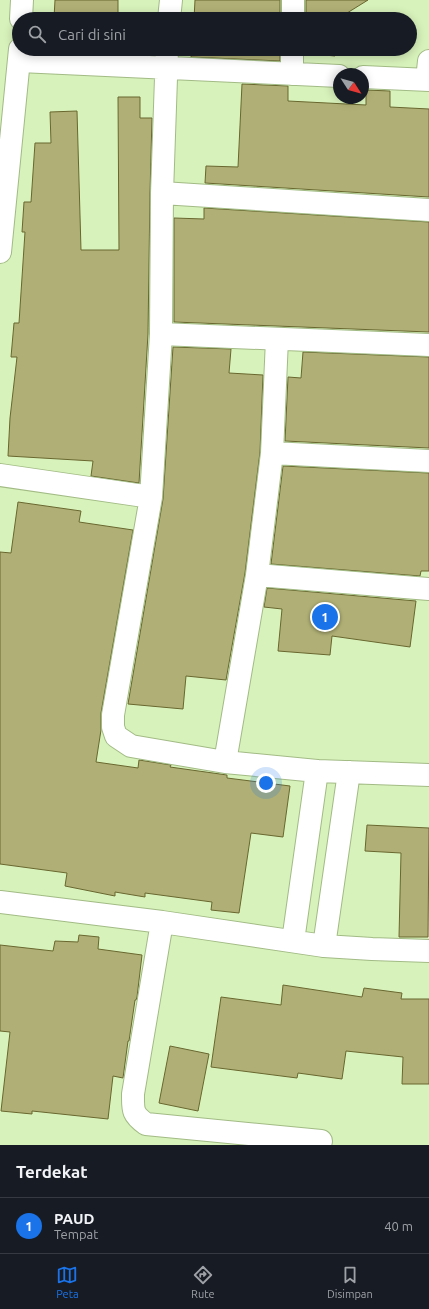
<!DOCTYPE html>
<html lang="id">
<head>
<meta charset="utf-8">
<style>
  :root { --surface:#171b24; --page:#20242c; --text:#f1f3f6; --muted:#9ea1a6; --line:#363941; --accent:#1a73e8 }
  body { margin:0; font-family:Ubuntu,sans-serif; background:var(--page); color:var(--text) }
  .compass { position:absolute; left:333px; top:68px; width:36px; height:36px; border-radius:50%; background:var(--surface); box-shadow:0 2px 10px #0003; rotate:126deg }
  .you { position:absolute; left:266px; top:783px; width:14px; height:14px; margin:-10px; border:3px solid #fff; border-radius:50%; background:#1a73e8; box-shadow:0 0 0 6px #1a73e833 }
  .badge { display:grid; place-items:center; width:26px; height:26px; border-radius:50%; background:var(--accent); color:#fff; font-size:13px; font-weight:700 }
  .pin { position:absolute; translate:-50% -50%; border:2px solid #fff; box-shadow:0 1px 4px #0006 }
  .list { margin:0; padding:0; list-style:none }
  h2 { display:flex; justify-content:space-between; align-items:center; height:52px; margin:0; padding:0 16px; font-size:17px }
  h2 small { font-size:13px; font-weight:400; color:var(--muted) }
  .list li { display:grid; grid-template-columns:26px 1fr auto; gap:12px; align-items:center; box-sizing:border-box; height:56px; padding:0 16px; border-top:1px solid var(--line) }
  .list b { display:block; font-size:15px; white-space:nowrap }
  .list p { margin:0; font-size:13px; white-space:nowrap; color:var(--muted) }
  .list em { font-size:13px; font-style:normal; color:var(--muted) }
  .icon { flex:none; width:22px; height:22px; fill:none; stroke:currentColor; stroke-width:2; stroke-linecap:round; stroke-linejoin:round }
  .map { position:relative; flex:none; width:429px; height:1145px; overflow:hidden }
  .search { position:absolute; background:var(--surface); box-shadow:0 2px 10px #0003; left:12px; right:12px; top:12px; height:44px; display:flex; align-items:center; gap:10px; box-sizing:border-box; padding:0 14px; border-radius:22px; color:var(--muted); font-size:15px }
  .sheet { height:108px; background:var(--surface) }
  nav { display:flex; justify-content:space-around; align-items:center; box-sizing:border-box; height:56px; border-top:1px solid var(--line); background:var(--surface); font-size:11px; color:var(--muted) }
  nav a { display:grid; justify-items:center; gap:2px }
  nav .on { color:var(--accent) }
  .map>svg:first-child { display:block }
  .building { fill:#b0b076; stroke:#68672f }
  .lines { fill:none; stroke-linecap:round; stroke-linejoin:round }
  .street-casing { stroke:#a2bb85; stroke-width:24 }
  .street { stroke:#fff; stroke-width:22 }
</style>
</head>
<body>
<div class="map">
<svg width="429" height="1145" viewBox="0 0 429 1145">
  <rect width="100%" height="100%" fill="#d8f2bb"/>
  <path class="building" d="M55 0H118V19H34V17L54 18Z
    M195 0H280V19H194Z
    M306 0H368L339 18V19H306Z
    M83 49H118V53L90 52V49Z
    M192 49H280V61L191 57Z
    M304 49H336L335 56 304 53Z
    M242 84 288 86V101L366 105V90L390 91V107L429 109V197L205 183 206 166 238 167Z
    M118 97H140V118H152L150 193 148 334 139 483 91 476 93 461 8 456 10 418 17 357H11L14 323H19L25 232H22L24 202H31L35 143H51L50 112 77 111 81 250H119Z
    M204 208 429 222V332L174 322V218L204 219Z
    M173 347 231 349 229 373 263 375 260 452 245 573 226 680 186 676 183 709 128 704 163 499Z
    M303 352 429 357V448L285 441 288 377 301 378Z
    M283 466 429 473V571H421L420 576 271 564Z
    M18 502 81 511 79 522 133 530 101 713V730L96 762 138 768 139 760 171 765 170 767 227 775V778L290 786 283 837 251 833 239 913 211 910 212 902 145 893V897L115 892V896L65 886 67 873 0 864V552L11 553Z
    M267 588 416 601 410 647 332 636 330 655 278 651 282 609 264 607Z
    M367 825 429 828 428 937H399L401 853 365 851Z
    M79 935 99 937 98 949 142 955 137 997 136 1000H135L129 1041H128L123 1078 113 1076 108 1119 32 1111V1114L1 1111 10 1032 0 1031V945L53 951 55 941 78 942Z
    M283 985 362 997 364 988 402 993 401 999H429V1084H402L403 1057 346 1051 342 1079 298 1073 297 1078 211 1067 221 997 281 1005Z
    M170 1046 209 1054 198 1111 159 1103Z"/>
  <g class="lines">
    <defs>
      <path id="street" d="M21 19 22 0
        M169 19 171 0
        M293 19V0
        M167 49 162 193 161 334 151 497 113 715V727L116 736 131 746 225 762 317 771 429 775
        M20 61 339 76
        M292 74V49
        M363 77 429 80
        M427 80 429 61
        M162 193 429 210
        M0 252 20 49
        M161 334 429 345
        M272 453 429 461
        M0 475 151 497
        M257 575 429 589
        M225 762 257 575 272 453 277 339
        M0 902 162 922 324 946 372 949 429 951
        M162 922 133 1094C133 1110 132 1114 146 1124L321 1141
        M293 941 317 771
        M324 946 349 772"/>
    </defs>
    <use href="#street" class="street-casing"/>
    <use href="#street" class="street"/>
  </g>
</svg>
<svg class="compass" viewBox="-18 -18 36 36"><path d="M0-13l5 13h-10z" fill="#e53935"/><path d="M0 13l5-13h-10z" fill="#9ea1a6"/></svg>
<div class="you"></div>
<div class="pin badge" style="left:325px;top:617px">1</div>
<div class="search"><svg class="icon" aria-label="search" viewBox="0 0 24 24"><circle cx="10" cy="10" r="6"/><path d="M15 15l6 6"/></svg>Cari di sini</div>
</div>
<section class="sheet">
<h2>Terdekat<small></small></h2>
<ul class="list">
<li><span class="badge">1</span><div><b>PAUD</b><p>Tempat</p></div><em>40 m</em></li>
</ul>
</section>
<nav>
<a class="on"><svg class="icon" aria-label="map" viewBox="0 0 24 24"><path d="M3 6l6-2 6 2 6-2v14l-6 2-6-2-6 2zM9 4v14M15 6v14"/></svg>Peta</a>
<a><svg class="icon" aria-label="directions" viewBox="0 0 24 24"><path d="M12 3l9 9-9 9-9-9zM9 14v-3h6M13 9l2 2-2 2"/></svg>Rute</a>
<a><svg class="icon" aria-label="saved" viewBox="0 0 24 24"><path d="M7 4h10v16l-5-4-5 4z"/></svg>Disimpan</a>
</nav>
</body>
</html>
